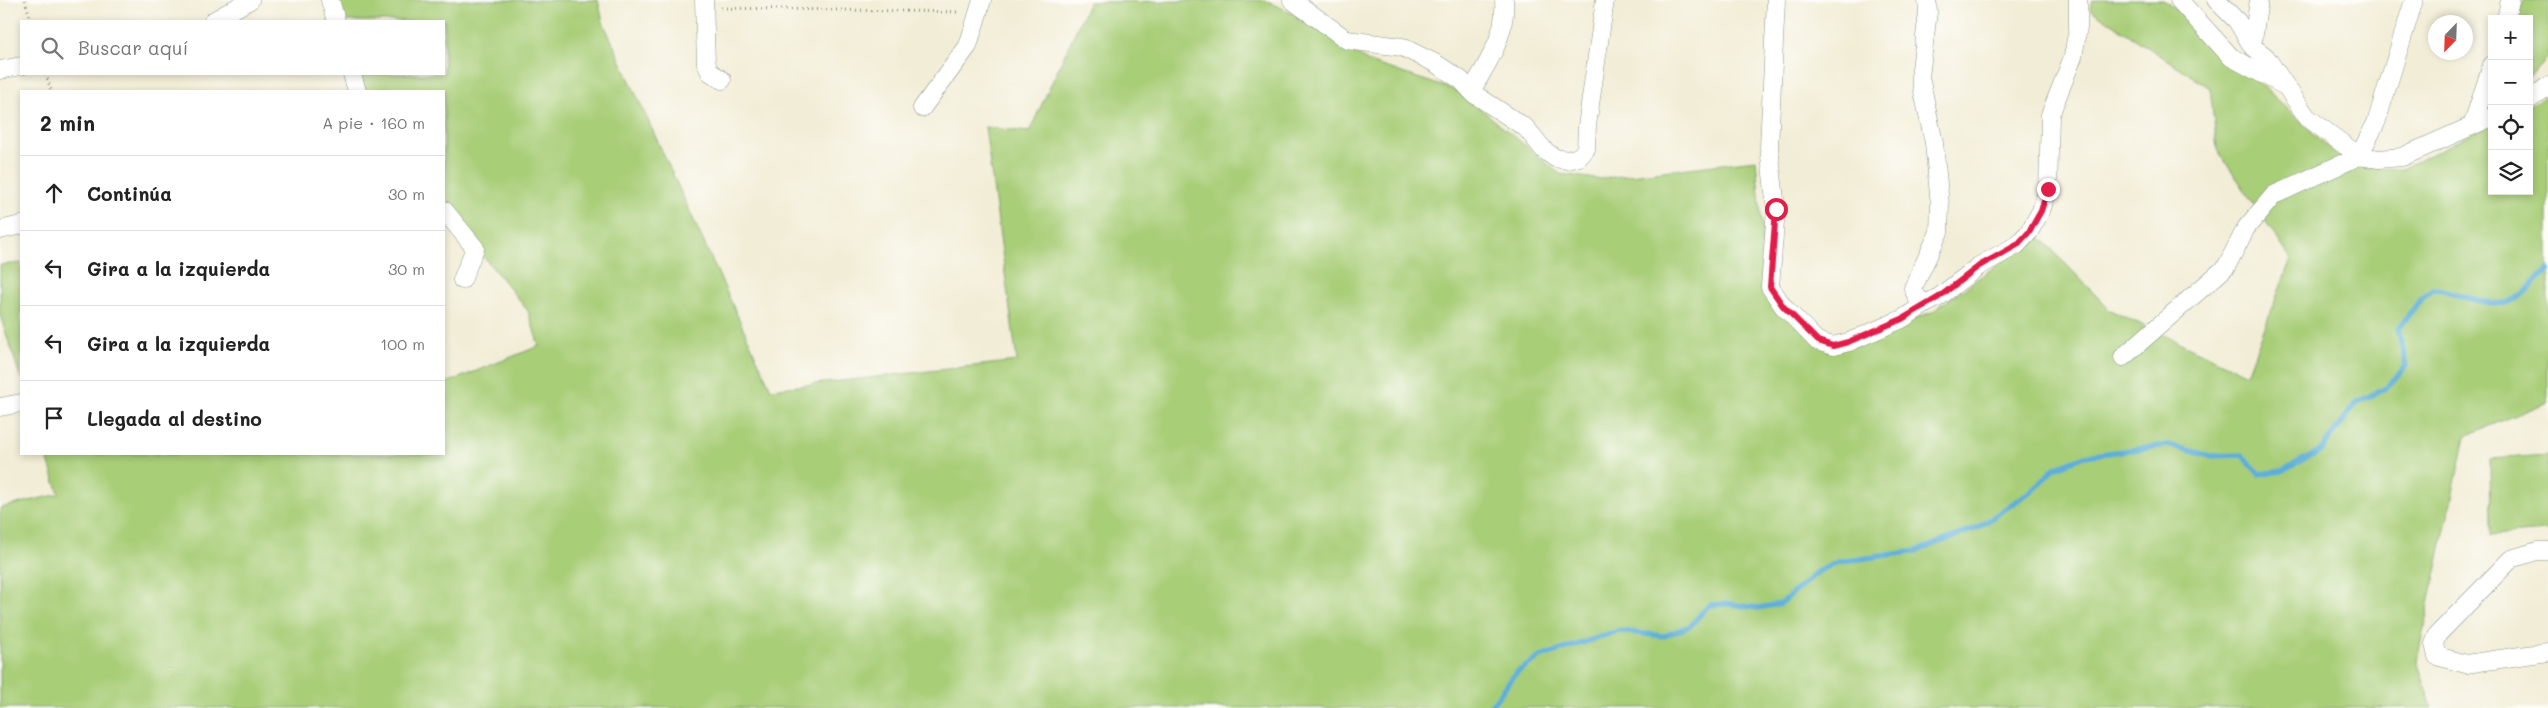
<!DOCTYPE html>
<html lang="es">
<head>
<meta charset="utf-8">
<style>
  :root { --surface:#fff; --page:#f6f6f6; --text:#222; --muted:#767676; --line:#e0e0e0 }
  body { margin:0; font-family:Mali,sans-serif; background:var(--page); color:var(--text) }
  .controls { position:absolute; right:15px; top:15px; display:grid; overflow:hidden; border-radius:0px; box-shadow:0 2px 8px #0003 }
  .controls button { width:45px; height:45px; display:grid; place-items:center; padding:0; border:0; border-bottom:1px solid var(--line); background:var(--surface); color:var(--text); font:25px sans-serif }
  .compass { position:absolute; left:2428px; top:15px; width:45px; height:45px; border-radius:50%; background:var(--surface); box-shadow:0 2px 8px #0003; rotate:203deg }
  .stop { position:absolute; width:15px; height:15px; margin:-11px; border:4px solid #e11d48; border-radius:50%; background:#fff }
  .stop.end { background:#e11d48; border-color:#fff; box-shadow:0 1px 5px #0008 }
  .list { margin:0; padding:0; list-style:none }
  h2 { display:flex; justify-content:space-between; align-items:center; height:65px; margin:0; padding:0 20px; font-size:21px }
  h2 small { font-size:16px; font-weight:400; color:var(--muted) }
  .list li { display:grid; grid-template-columns:32px 1fr auto; gap:15px; align-items:center; box-sizing:border-box; height:75px; padding:0 20px; border-top:1px solid var(--line) }
  .list b { display:block; font-size:19px; white-space:nowrap }
  .list em { font-size:16px; font-style:normal; color:var(--muted) }
  .icon { flex:none; width:28px; height:28px; fill:none; stroke:currentColor; stroke-width:2; stroke-linecap:round; stroke-linejoin:round }
  .map { position:relative; flex:none; width:2548px; height:708px; overflow:hidden }
  .search { position:absolute; background:var(--surface); box-shadow:0 2px 8px #0003; left:20px; top:20px; width:425px; height:55px; display:flex; align-items:center; gap:12px; box-sizing:border-box; padding:0 18px; border-radius:0px; color:var(--muted); font-size:19px }
  .panel { position:absolute; background:var(--surface); box-shadow:0 2px 8px #0003; left:20px; top:90px; width:425px; height:365px; border-radius:0px }
  .map>svg:first-child { display:block }
  .green { fill:#a9ce78; stroke:#648656 }
  .lines { fill:none; stroke-linecap:round; stroke-linejoin:round }
  .stream { stroke:#5dafd8; stroke-width:5.5 }
  .minor-casing { stroke:#889585; stroke-width:19 }
  .path { stroke:#889585; stroke-width:3; stroke-dasharray:1 4; stroke-linecap:butt }
  .minor { stroke:#fff; stroke-width:18 }
  .route { stroke:#e11d48; stroke-width:6 }
</style>
</head>
<body>
<div class="map">
<svg width="2548" height="708" viewBox="0 0 2548 708">
  <rect width="100%" height="100%" fill="#fdfcf7"/>
  <filter id="ink" filterUnits="userSpaceOnUse"><feTurbulence type="fractalNoise" baseFrequency=".02" numOctaves="2"/><feDisplacementMap in="SourceGraphic" scale="10" xChannelSelector="R" yChannelSelector="G"/><feConvolveMatrix kernelMatrix="1 2 1 2 8 2 1 2 1" color-interpolation-filters="sRGB"/></filter>
  <filter id="wash" filterUnits="userSpaceOnUse"><feTurbulence type="fractalNoise" baseFrequency=".0096" numOctaves="4" result="noise"/><feDisplacementMap in="SourceGraphic" scale="20" xChannelSelector="R" yChannelSelector="G"/><feGaussianBlur stdDeviation="1.12" result="paint"/><feColorMatrix in="noise" values="0 0 0 0 0 0 0 0 0 0 0 0 0 0 0 0 0 1.4 0 .05"/><feComposite in="paint" operator="in"/></filter>
  <g filter="url(#wash)">
    <rect width="100%" height="100%" fill="#f2edd6"/>
    <path class="green" d="M332 0H598L603 22 771 389 1017 361 985 127 1029 132 1089 2 1265 0 1288 11 1369 62 1460 92 1560 174 1597 179 1756 160 1767 287 1836 347 1932 312 2038 235 2110 310 2247 374 2291 259 2217 149 2210 88 2091 10 2093 0H2164L2235 60 2350 167 2402 169 2492 124V191H2529V105L2548 96V402L2465 436 2417 660 2432 708H0V508L59 494 46 454H444V384L539 346 528 311 444 208V91H364L357 74H444V21H339Z
      M2524 0H2548V56L2529 77V19H2518Z
      M21 263V379L0 315V265Z
      M2548 455V531L2491 535 2490 459Z"/>
    <g class="lines">
      <path class="stream" d="M1489 708 1517 672 1540 657 1618 631 1664 636 1690 626 1709 605 1730 604 1758 608 1780 604 1819 571 1838 562 1917 551 1979 527 2038 486 2054 468 2085 456 2168 445 2210 456 2242 455 2259 474 2282 471 2321 450 2357 402 2386 388 2406 366 2398 328 2421 299 2433 289C2444 289 2451 293 2462 296 2512 311 2514 304 2548 269"/>
    </g>
  </g>
  <g filter="url(#ink)">
    <g class="lines">
      <defs>
        <path id="minor" d="M330 0 336 21
          M704 0 706 63 710 72 722 80
          M1292 0 1347 40 1402 47 1435 63 1461 80 1474 94 1526 128 1544 150 1555 158 1568 160 1579 157 1586 149 1587 126 1605 0
          M1776 0 1769 147 1776 209 1770 287 1783 306 1817 341 1833 346 1849 342 1902 319 1927 303
          M1927 0 1928 12 1920 77 1934 143 1940 205 1939 232 1913 288 1917 298 1927 303 1939 297 1979 266 2017 245 2029 232 2041 211 2048 189 2050 115 2073 57 2078 28V0
          M2179 0 2231 57 2283 85
          M2216 0 2237 21 2252 46
          M2259 0 2252 46 2266 57 2307 117 2359 156 2379 159 2402 157 2492 117
          M2506 19 2510 0
          M213 21 250 0
          M0 70 21 66
          M352 74 357 91
          M1471 91C1488 63 1507 34 1504 0
          M2529 100 2548 86
          M922 108 968 46 982 0
          M2472 126 2492 65
          M444 210 475 248 462 280
          M0 230 21 225
          M2123 357 2226 267 2246 228 2274 195 2359 156 2376 123 2414 0
          M0 407 21 403
          M2548 551H2537L2511 559 2438 634 2434 644 2437 656 2466 664 2548 652"/>
      </defs>
      <use href="#minor" class="minor-casing"/>
      <path class="path" d="M25 0 31 21
        M721 8 960 12
        M46 74 51 91"/>
      <use href="#minor" class="minor"/>
    </g>
  </g>
  <g class="lines" filter="url(#ink)">
    <path class="route" d="M1776 209 1770 287 1783 306 1818 341 1833 346 1848 342 1902 319 1939 297 1979 266 2017 245 2029 232 2041 211 2048 189"/>
  </g>
</svg>
<div class="controls">
<button>+</button>
<button>−</button>
<button><svg class="icon" aria-label="locate" viewBox="0 0 24 24"><circle cx="12" cy="12" r="6"/><path d="M12 2v4M12 18v4M2 12h4M18 12h4"/></svg></button>
<button><svg class="icon" aria-label="layers" viewBox="0 0 24 24"><path d="M12 4l9 5-9 5-9-5zM3 14l9 5 9-5"/></svg></button>
</div>
<svg class="compass" viewBox="-18 -18 36 36"><path d="M0-13l5 13h-10z" fill="#e53935"/><path d="M0 13l5-13h-10z" fill="#767676"/></svg>
<div class="stop" style="left:1776px;top:209px"></div>
<div class="stop end" style="left:2048px;top:189px"></div>
<div class="search"><svg class="icon" aria-label="search" viewBox="0 0 24 24"><circle cx="10" cy="10" r="6"/><path d="M15 15l6 6"/></svg>Buscar aquí</div>
<section class="panel">
<h2>2 min<small>A pie · 160 m</small></h2>
<ul class="list">
<li><svg class="icon" aria-label="ahead" viewBox="0 0 24 24"><path d="M12 20V5M6 11l6-6 6 6"/></svg><div><b>Continúa</b></div><em>30 m</em></li>
<li><svg class="icon" aria-label="left" viewBox="0 0 24 24"><path d="M17 20v-9H6M10 6l-5 5 5 5"/></svg><div><b>Gira a la izquierda</b></div><em>30 m</em></li>
<li><svg class="icon" aria-label="left" viewBox="0 0 24 24"><path d="M17 20v-9H6M10 6l-5 5 5 5"/></svg><div><b>Gira a la izquierda</b></div><em>100 m</em></li>
<li><svg class="icon" aria-label="arrive" viewBox="0 0 24 24"><path d="M6 21V4h12l-3 4 3 4H6"/></svg><div><b>Llegada al destino</b></div></li>
</ul>
</section>
</div>
</body>
</html>
